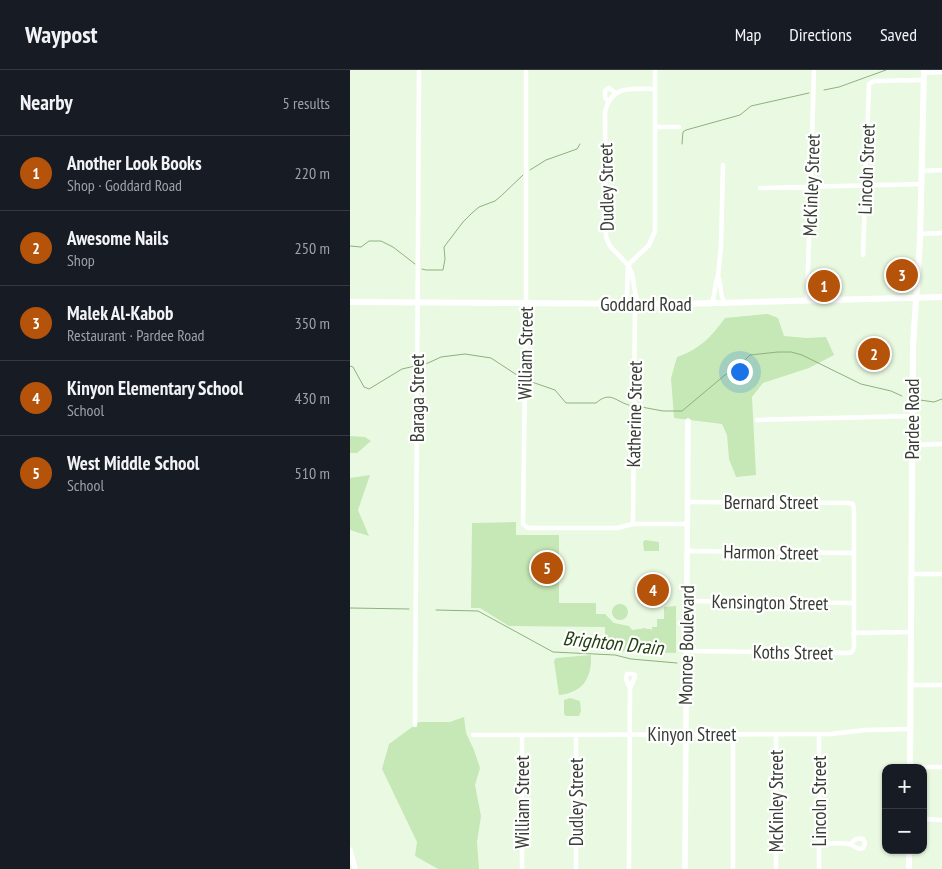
<!DOCTYPE html>
<html lang="en">
<head>
<meta charset="utf-8">
<style>
  :root { --surface:#171b24; --page:#242831; --text:#f1f3f6; --muted:#9ea1a6; --line:#363941; --accent:#b45309 }
  body { margin:0; font-family:"PT Sans Narrow",sans-serif; background:var(--page); color:var(--text) }
  .controls { position:absolute; right:15px; bottom:15px; display:grid; overflow:hidden; border-radius:10px; box-shadow:0 1px 4px #0004 }
  .controls button { width:45px; height:45px; display:grid; place-items:center; padding:0; border:0; border-bottom:1px solid var(--line); background:var(--surface); color:var(--text); font:25px sans-serif }
  .you { position:absolute; left:389px; top:301px; width:18px; height:18px; margin:-12px; border:4px solid #fff; border-radius:50%; background:#1a73e8; box-shadow:0 0 0 8px #1a73e833 }
  .badge { display:grid; place-items:center; width:32px; height:32px; border-radius:50%; background:var(--accent); color:#fff; font-size:16px; font-weight:700 }
  .pin { position:absolute; translate:-50% -50%; border:2px solid #fff; box-shadow:0 1px 5px #0006 }
  .list { margin:0; padding:0; list-style:none }
  h2 { display:flex; justify-content:space-between; align-items:center; height:65px; margin:0; padding:0 20px; font-size:21px }
  h2 small { font-size:16px; font-weight:400; color:var(--muted) }
  .list li { display:grid; grid-template-columns:32px 1fr auto; gap:15px; align-items:center; box-sizing:border-box; height:75px; padding:0 20px; border-top:1px solid var(--line) }
  .list b { display:block; font-size:19px; white-space:nowrap }
  .list p { margin:0; font-size:16px; white-space:nowrap; color:var(--muted) }
  .list em { font-size:16px; font-style:normal; color:var(--muted) }
  .map { position:relative; flex:none; width:592px; height:799px; overflow:hidden }
  header { display:flex; align-items:center; gap:30px; box-sizing:border-box; height:70px; padding:0 25px; background:var(--surface); border-bottom:1px solid var(--line) }
  header strong { font-size:24px }
  nav { display:flex; gap:28px; margin-inline-start:auto; font-size:18px }
  main { display:flex }
  aside { flex:1; background:var(--surface) }
  .map>svg:first-child { display:block }
  .green { fill:#c6e7b6 }
  .lines { fill:none; stroke-linecap:round; stroke-linejoin:round }
  .stream { stroke:#8eb17d; stroke-width:1 }
  .minor { stroke:#fff; stroke-width:4.5 }
  .tertiary { stroke:#fff; stroke-width:5.5 }
  .secondary { stroke:#fff; stroke-width:6 }
  .labels { text-anchor:middle; stroke-width:4.5; stroke-linejoin:round; paint-order:stroke }
  .street-label { font-size:19px; fill:#373d34; stroke:#fff }
  .water-label { font-size:20px; font-style:italic; fill:#223f0f; stroke:#fff }
</style>
</head>
<body>
<header>
<strong>Waypost</strong>
<nav><a>Map</a><a>Directions</a><a>Saved</a></nav>
</header>
<main>
<aside>
<h2>Nearby<small>5 results</small></h2>
<ul class="list">
<li><span class="badge">1</span><div><b>Another Look Books</b><p>Shop · Goddard Road</p></div><em>220 m</em></li>
<li><span class="badge">2</span><div><b>Awesome Nails</b><p>Shop</p></div><em>250 m</em></li>
<li><span class="badge">3</span><div><b>Malek Al-Kabob</b><p>Restaurant · Pardee Road</p></div><em>350 m</em></li>
<li><span class="badge">4</span><div><b>Kinyon Elementary School</b><p>School</p></div><em>430 m</em></li>
<li><span class="badge">5</span><div><b>West Middle School</b><p>School</p></div><em>510 m</em></li>
</ul>
</aside>
<div class="map">
<svg width="592" height="799" viewBox="0 0 592 799">
  <rect width="100%" height="100%" fill="#eafae2"/>
  <path class="green" d="M418 244 428 248 434 266 456 268 476 267 484 285 459 298 413 313 402 327 406 405 386 407 379 389 377 365 372 354 324 348 321 308 327 287C349 280 362 266 375 248Z
    M0 366 15 367 21 371 7 383H0Z
    M20 405 8 440 19 466 0 460V408Z
    M166 452V465H209V533H246V544H255L264 553 279 556 282 560 296 558V559H301L302 561V557H307V549H314V537L326 536V583L255 581V557L159 556 130 538H121L122 453Z
    M295 470 309 472V481H294L293 472Z
    M262 542a8 8 0 1 1 16 0a8 8 0 1 1-16 0Z
    M241 585C242 608 233 623 209 625L204 591 206 588Z
    M220 628 230 631 231 641 229 646H216L214 644V630Z
    M114 647 116 663 124 680 130 698 125 715 131 746 127 772 129 799H88L65 786 67 772 32 699 39 674 69 652H100Z"/>
  <g class="lines">
    <path class="stream" d="M474 20 489 17 536 0
      M332 74 333 62 336 60 390 45 401 36 459 23
      M180 100 196 90 227 79 230 74
      M0 176 11 177 19 171H31L43 177 65 194
      M72 199 76 200H93L95 189 94 177 113 152 122 143 129 137 145 131 151 126 173 105
      M0 296 3 297 14 317 19 319 52 299 78 293 91 287 115 284 141 288 173 309
      M176 310 205 320 216 333H246C261 320 265 332 282 336
      M570 330 584 332 592 329
      M286 336 313 341H332L375 305 387 298 400 285 428 282H441L452 285 511 314 541 321 552 326
      M0 538 59 539
      M86 540 128 541 203 582 265 585 281 589 327 593"/>
    <path class="minor" d="M176 0V233L173 454 178 458H267L283 454H337
      M305 0V161L299 175 278 195 260 176 256 167 255 42C261 14 283 19 305 19
      M574 3 592 2
      M259 31 255 28V21L259 18 266 23
      M305 57H329
      M572 101 592 100
      M410 118 571 114
      M570 164 592 163
      M513 185 519 14 524 11 574 10
      M368 206 371 176 373 95
      M457 231 464 0
      M275 234 277 224 278 195C287 210 281 219 289 234
      M361 234C366 225 364 215 368 206 372 216 369 225 375 233
      M407 350 562 346
      M562 375 592 374
      M283 454 285 234
      M337 481 504 483
      M562 504H592
      M337 531 504 533
      M503 563 561 562
      M336 581 499 583 502 582 504 577V440L503 434 498 433 338 432
      M561 615H592
      M65 655 69 0
      M383 664V799
      M469 664V799
      M123 665 481 664 515 660 560 659
      M172 665V799
      M560 697H592
      M573 749 592 750
      M469 774C478 774 490 772 499 774 505 775 506 781 513 778L515 773 513 769C507 767 504 770 500 774
      M226 799V665
      M279 799 280 618 285 607V605L282 604H277L276 609 280 618
      M426 799V664"/>
    <path class="tertiary" d="M0 780 5 799
      M335 799 338 351"/>
    <path class="secondary" d="M0 232 328 234 592 227
      M560 698 563 275 570 171 574 0
      M559 799V780"/>
  </g>
  <g class="labels">
    <g class="street-label">
      <text transform="translate(516 99) rotate(-88)" y="7">Lincoln Street</text>
      <text transform="translate(461 115) rotate(-88)" y="7">McKinley Street</text>
      <text transform="translate(256 117) rotate(-91)" y="7">Dudley Street</text>
      <text x="296" y="241">Goddard Road</text>
      <text transform="translate(175 283) rotate(-89)" y="7">William Street</text>
      <text transform="translate(67 328) rotate(-90)" y="7">Baraga Street</text>
      <text transform="translate(284 344) rotate(-89)" y="7">Katherine Street</text>
      <text transform="translate(562 349) rotate(-90)" y="7">Pardee Road</text>
      <text x="421" y="439">Bernard Street</text>
      <text transform="translate(421 482) rotate(1)" y="7">Harmon Street</text>
      <text transform="translate(420 532) rotate(1)" y="7">Kensington Street</text>
      <text transform="translate(336 575) rotate(-89)" y="7">Monroe Boulevard</text>
      <text transform="translate(443 582) rotate(1)" y="7">Koths Street</text>
      <text x="342" y="671">Kinyon Street</text>
      <text transform="translate(426 731) rotate(-90)" y="7">McKinley Street</text>
      <text transform="translate(469 731) rotate(-90)" y="7">Lincoln Street</text>
      <text transform="translate(172 732) rotate(-90)" y="7">William Street</text>
      <text transform="translate(226 732) rotate(-90)" y="7">Dudley Street</text>
    </g>
    <g class="water-label">
      <text transform="translate(263 573) rotate(6)" y="7">Brighton Drain</text>
    </g>
  </g>
</svg>
<div class="controls">
<button>+</button>
<button>−</button>
</div>
<div class="you"></div>
<div class="pin badge" style="left:474px;top:216px">1</div>
<div class="pin badge" style="left:524px;top:284px">2</div>
<div class="pin badge" style="left:552px;top:205px">3</div>
<div class="pin badge" style="left:303px;top:520px">4</div>
<div class="pin badge" style="left:197px;top:498px">5</div>
</div>
</main>
</body>
</html>
